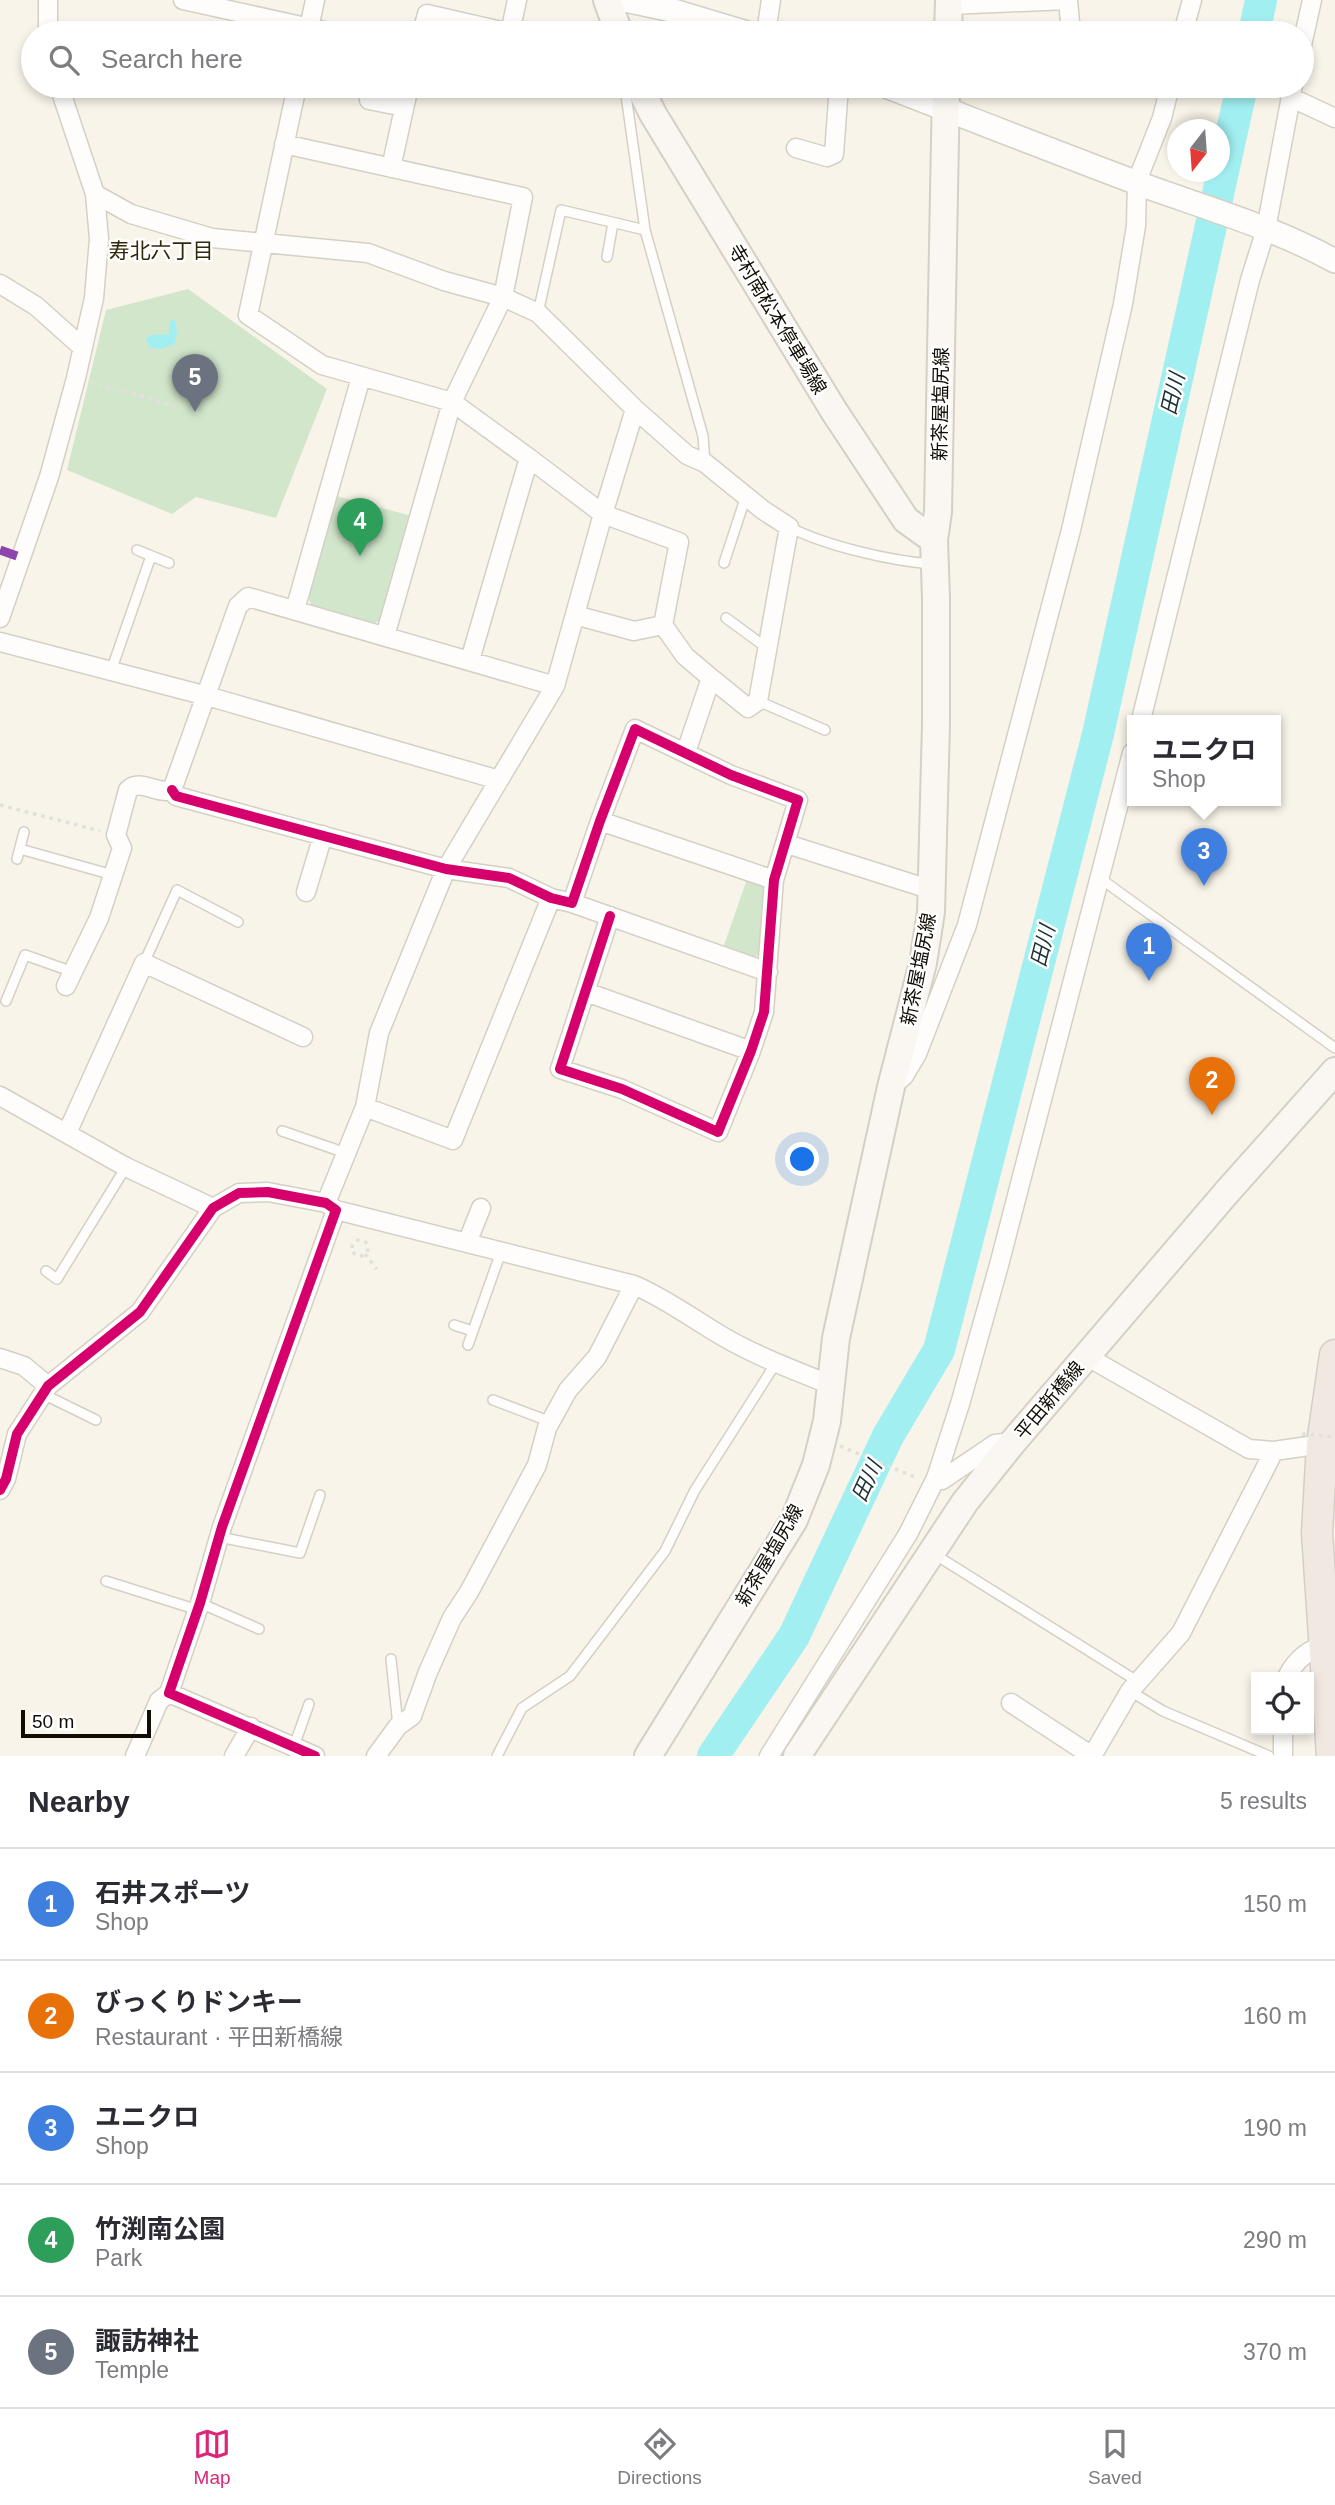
<!DOCTYPE html>
<html lang="en">
<head>
<meta charset="utf-8">
<style>
  :root { --surface:#fff; --page:#f2f2f3; --text:#2b2b33; --muted:#7c7c81; --line:#e1e1e2; --accent:#db2777 }
  body { margin:0; font-family:Helvetica,"Noto Sans JP",sans-serif; background:var(--page); color:var(--text) }
  .controls { position:absolute; right:21px; bottom:21px; display:grid; overflow:hidden; border-radius:0px; box-shadow:0 4px 10px #0003 }
  .controls button { width:63px; height:63px; display:grid; place-items:center; padding:0; border:0; border-bottom:2px solid var(--line); background:var(--surface); color:var(--text); font:35px sans-serif }
  .compass { position:absolute; left:1167px; top:119px; width:63px; height:63px; border-radius:50%; background:var(--surface); box-shadow:0 4px 10px #0003; rotate:197deg }
  .scale { position:absolute; left:21px; bottom:18px; width:130px; box-sizing:border-box; padding-left:7px; border:4px solid #120d04; border-top:0; font-size:19px; line-height:24px; white-space:nowrap; color:#120d04; -webkit-text-stroke:5px #fff; paint-order:stroke }
  .you { position:absolute; left:803px; top:1160px; width:24px; height:24px; margin:-18px; border:5px solid #fff; border-radius:50%; background:#1a73e8; box-shadow:0 0 0 10px #1a73e833 }
  .badge { display:grid; place-items:center; width:46px; height:46px; border-radius:50%; background:var(--accent); color:#fff; font-size:23px; font-weight:700 }
  .pin { position:absolute; translate:-50% -58px; filter:drop-shadow(0 2px 4px #0008) }
  .pin::after { content:''; position:absolute; top:37px; width:24px; height:21px; background:inherit; clip-path:polygon(0 0,100% 0,50% 100%) }
  .popup { position:absolute; left:1127px; top:715px; width:154px; height:91px; box-sizing:border-box; display:grid; place-content:center; border-radius:0px; background:var(--surface); filter:drop-shadow(0 2px 5px #0005); font-size:23px; white-space:nowrap; color:var(--muted) }
  .popup b { font-size:26px; color:var(--text) }
  .popup::after { content:''; position:absolute; left:50%; top:100%; margin-left:-14px; border:14px solid transparent; border-top-color:var(--surface) }
  .list { margin:0; padding:0; list-style:none }
  h2 { display:flex; justify-content:space-between; align-items:center; height:91px; margin:0; padding:0 28px; font-size:30px }
  h2 small { font-size:23px; font-weight:400; color:var(--muted) }
  .list li { display:grid; grid-template-columns:46px 1fr auto; gap:21px; align-items:center; box-sizing:border-box; height:112px; padding:0 28px; border-top:2px solid var(--line) }
  .list b { display:block; font-size:26px; white-space:nowrap }
  .list p { margin:0; font-size:23px; white-space:nowrap; color:var(--muted) }
  .list em { font-size:23px; font-style:normal; color:var(--muted) }
  .icon { flex:none; width:38px; height:38px; fill:none; stroke:currentColor; stroke-width:2; stroke-linecap:round; stroke-linejoin:round }
  .map { position:relative; flex:none; width:1335px; height:1756px; overflow:hidden }
  .search { position:absolute; background:var(--surface); box-shadow:0 4px 10px #0003; left:21px; right:21px; top:21px; height:77px; display:flex; align-items:center; gap:18px; box-sizing:border-box; padding:0 24px; border-radius:38px; color:var(--muted); font-size:26px }
  .sheet { height:651px; background:var(--surface) }
  nav { display:flex; justify-content:space-around; align-items:center; box-sizing:border-box; height:98px; border-top:2px solid var(--line); background:var(--surface); font-size:19px; color:var(--muted) }
  nav a { display:grid; justify-items:center; gap:4px }
  nav .on { color:var(--accent) }
  .map>svg:first-child { display:block }
  .green { fill:#d2e6cb }
  .water { fill:#a2eff1 }
  .lines { fill:none; stroke-linecap:round; stroke-linejoin:round }
  .river { stroke:#a2eff1; stroke-width:32 }
  .service-casing { stroke:#d4d0c5; stroke-width:12 }
  .minor-casing { stroke:#d4d0c5; stroke-width:21 }
  .tertiary-casing { stroke:#d4d0c5; stroke-width:26 }
  .secondary-casing { stroke:#d4d0c5; stroke-width:30 }
  .trunk-casing { stroke:#d2cfca; stroke-width:33 }
  .path { stroke:#e1e0dc; stroke-width:3.5; stroke-dasharray:3.5 5; stroke-linecap:butt }
  .service { stroke:#fefdfc; stroke-width:9 }
  .minor { stroke:#fefdfc; stroke-width:18 }
  .tertiary { stroke:#fefdfc; stroke-width:23 }
  .secondary { stroke:#faf6f2; stroke-width:26 }
  .trunk { stroke:#f2e8e2; stroke-width:30 }
  .path-bridge { stroke:#e1e0dc; stroke-width:3.5; stroke-dasharray:3.5 5; stroke-linecap:butt }
  .quiet { stroke:#8e44ad; stroke-width:9; stroke-dasharray:18 9; stroke-linecap:butt }
  .cycleway-casing { stroke:#fff; stroke-width:15 }
  .cycleway { stroke:#d6006c; stroke-width:10 }
  .labels { text-anchor:middle; stroke-width:5; stroke-linejoin:round; paint-order:stroke }
  .street-label { font-size:19px; fill:#120d04; stroke:#fff }
  .neighbourhood-label { font-size:21px; fill:#32280c; stroke:#fff }
  .water-label { font-size:21px; font-style:italic; fill:#1d3133; stroke:#fff }
</style>
</head>
<body>
<div class="map">
<svg width="1335" height="1756" viewBox="0 0 1335 1756">
  <rect width="100%" height="100%" fill="#f9f4e9"/>
  <path class="green" d="M188 289 327 389 276 518 196 497 172 514 67 470 106 310Z
    M336 496 412 516 382 619 373 624 313 609 308 597Z
    M747 879 760 882 766 891 760 953 754 958 723 948Z"/>
  <path class="water" d="M175 319 177 335 174 345 158 349 149 347 146 339 151 335 169 334V322Z"/>
  <g class="lines">
    <path class="river" d="M1254 33 1261 0
      M713 1756 794 1636 888 1436 939 1350 1098 734 1242 86"/>
    <defs>
      <path id="service" d="M629 86 626 95 645 230 703 436 705 463
        M607 257 613 223
        M538 313 561 210 645 230
        M789 527C826 546 891 561 932 564
        M137 550 169 563
        M724 563 746 496
        M726 618 767 648
        M111 671 151 556
        M758 701 825 730
        M20 849 113 875
        M17 859 24 832
        M1101 879 1335 1048
        M144 963 177 890 238 922
        M6 1001 25 955 73 972
        M282 1131 346 1153
        M46 1271 57 1279 126 1167
        M454 1325 473 1331
        M468 1345 501 1252
        M43 1394 96 1420
        M493 1400 551 1422
        M219 1537 300 1553 320 1495
        M934 1554 1137 1681
        M106 1581 198 1610
        M200 1603 259 1629
        M391 1659 398 1726
        M1130 1691 1163 1711 1269 1756
        M294 1746 309 1704
        M497 1756 522 1708 570 1676 665 1551 695 1490 776 1363"/>
      <path id="minor" d="M48 0V33
        M183 0 333 33
        M1068 0 1071 33
        M949 5 1068 0
        M308 33 315 0
        M422 33 427 14 510 33 517 0
        M766 33 771 0
        M1183 33 1192 0
        M1302 45 1312 0
        M297 86 248 315 322 365 452 402 529 458 470 660
        M1290 97 1335 118
        M369 100 404 107
        M284 144 523 197 503 297 452 402 385 636
        M796 148 827 157 834 154 839 86
        M391 168 409 86
        M95 194 131 214 212 238 368 253 444 281 503 297 538 313 635 409 687 455 705 463 763 510 789 527 758 701 748 708 711 678
        M0 284 36 306 83 348
        M529 458 603 514 679 542 663 625 685 656 711 678 686 752
        M295 610 361 377
        M575 615 634 631 663 625
        M0 618 49 477 76 378 94 298 99 239 95 194 59 86
        M0 642 207 696 499 780
        M1141 720 1250 280 1266 229 1293 86
        M172 790 176 796 446 869 509 878 551 898 572 903 600 821 635 729 731 775 798 800 774 880 764 1012 751 1051 718 1132 622 1089 560 1069 610 916
        M172 790 238 606 248 597 555 686
        M600 821 774 880
        M787 844 932 890
        M306 892 323 835
        M572 903 768 972
        M66 986 99 918 122 848 116 835 128 790C140 778 157 795 172 790
        M586 992 751 1051
        M894 1084 904 1076 917 1054 967 925 1071 530 1123 304 1136 226 1137 181 1162 118 1170 86
        M0 1096 126 1167 213 1208
        M365 1107 453 1140 551 898
        M67 1133 144 963 303 1037
        M326 1203 365 1107 379 1033 446 869 555 686 603 514 635 409
        M336 1210 634 1285C665 1298 693 1319 722 1336 756 1356 794 1370 831 1385
        M467 1243 481 1208
        M1086 1356 1249 1449 1274 1451 1322 1444
        M0 1358 24 1366 48 1386
        M936 1478 942 1480 995 1444 1013 1442
        M0 1490 6 1479 17 1434 48 1386 140 1312 213 1208 239 1193 268 1192 326 1203 336 1210 222 1527 200 1603 169 1693 315 1756
        M1287 1677C1297 1657 1310 1649 1331 1642
        M1011 1703 1092 1756 1130 1691 1181 1633 1274 1451
        M135 1756 159 1701 169 1693
        M234 1756 251 1727
        M376 1756 398 1726 412 1716 428 1672 452 1618 469 1592 537 1465 547 1428 568 1390 597 1357 634 1285
        M769 1756 908 1534 936 1478 960 1404 999 1265 1132 753
        M1283 1756V1730"/>
      <path id="tertiary" d="M625 0 667 9 747 33
        M886 86C974 120 1062 155 1151 188 1213 210 1277 229 1335 261"/>
      <path id="secondary" d="M607 0 619 33
        M948 33 949 0
        M639 86 653 114 834 411 906 520 934 540
        M648 1756 794 1520 816 1465 827 1421 836 1338 891 1087 923 963 931 912 936 724V598L934 540 938 512 946 86
        M797 1756 965 1502 1013 1442 1227 1192 1335 1071"/>
      <path id="trunk" d="M1332 1756 1317 1533 1322 1444 1335 1355"/>
    </defs>
    <use href="#service" class="service-casing"/>
    <use href="#minor" class="minor-casing"/>
    <use href="#tertiary" class="tertiary-casing"/>
    <use href="#secondary" class="secondary-casing"/>
    <use href="#trunk" class="trunk-casing"/>
    <path class="path" d="M91 382 183 408
      M0 805 100 831
      M352 1248a8 8 0 1 1 16 0a8 8 0 1 1-16 0Z
      M365 1254 377 1269
      M840 1446 917 1478"/>
    <use href="#service" class="service"/>
    <use href="#minor" class="minor"/>
    <use href="#tertiary" class="tertiary"/>
    <use href="#secondary" class="secondary"/>
    <use href="#trunk" class="trunk"/>
    <path class="path-bridge" d="M1302 1434 1335 1437"/>
    <path class="quiet" d="M0 550 20 557"/>
    <defs>
      <path id="cycleway" d="M172 790 176 796 446 869 509 878 551 898 572 903 600 821 635 729 731 775 798 800 774 880 764 1012 751 1051 718 1132 622 1089 560 1069 610 916
        M0 1490 6 1479 17 1434 48 1386 140 1312 213 1208 239 1193 268 1192 326 1203 336 1210 222 1527 200 1603 169 1693 315 1756"/>
    </defs>
    <use href="#cycleway" class="cycleway-casing"/>
    <use href="#cycleway" class="cycleway"/>
  </g>
  <g class="labels">
    <g class="street-label">
      <text transform="translate(778 319) rotate(59)" y="7">寺村南松本停車場線</text>
      <text transform="translate(940 404) rotate(-89)" y="7">新茶屋塩尻線</text>
      <text transform="translate(918 969) rotate(-79)" y="7">新茶屋塩尻線</text>
      <text transform="translate(1049 1400) rotate(-50)" y="7">平田新橋線</text>
      <text transform="translate(769 1555) rotate(-60)" y="7">新茶屋塩尻線</text>
    </g>
    <g class="neighbourhood-label">
      <text x="161" y="258">寿北六丁目</text>
    </g>
    <g class="water-label">
      <text transform="translate(1173 394) rotate(-77)" y="7">田川</text>
      <text transform="translate(1043 946) rotate(-76)" y="7">田川</text>
      <text transform="translate(867 1481) rotate(-65)" y="7">田川</text>
    </g>
  </g>
</svg>
<div class="controls">
<button><svg class="icon" aria-label="locate" viewBox="0 0 24 24"><circle cx="12" cy="12" r="6"/><path d="M12 2v4M12 18v4M2 12h4M18 12h4"/></svg></button>
</div>
<svg class="compass" viewBox="-18 -18 36 36"><path d="M0-13l5 13h-10z" fill="#e53935"/><path d="M0 13l5-13h-10z" fill="#7c7c81"/></svg>
<div class="scale">50 m</div>
<div class="you"></div>
<div class="pin badge" style="left:1149px;top:981px;background:#3f7fe0">1</div>
<div class="pin badge" style="left:1212px;top:1115px;background:#e8710a">2</div>
<div class="pin badge" style="left:1204px;top:886px;background:#3f7fe0">3</div>
<div class="popup"><b>ユニクロ</b>Shop</div>
<div class="pin badge" style="left:360px;top:556px;background:#2e9e5b">4</div>
<div class="pin badge" style="left:195px;top:412px;background:#6b7280">5</div>
<div class="search"><svg class="icon" aria-label="search" viewBox="0 0 24 24"><circle cx="10" cy="10" r="6"/><path d="M15 15l6 6"/></svg>Search here</div>
</div>
<section class="sheet">
<h2>Nearby<small>5 results</small></h2>
<ul class="list">
<li><span class="badge" style="background:#3f7fe0">1</span><div><b>石井スポーツ</b><p>Shop</p></div><em>150 m</em></li>
<li><span class="badge" style="background:#e8710a">2</span><div><b>びっくりドンキー</b><p>Restaurant · 平田新橋線</p></div><em>160 m</em></li>
<li><span class="badge" style="background:#3f7fe0">3</span><div><b>ユニクロ</b><p>Shop</p></div><em>190 m</em></li>
<li><span class="badge" style="background:#2e9e5b">4</span><div><b>竹渕南公園</b><p>Park</p></div><em>290 m</em></li>
<li><span class="badge" style="background:#6b7280">5</span><div><b>諏訪神社</b><p>Temple</p></div><em>370 m</em></li>
</ul>
</section>
<nav>
<a class="on"><svg class="icon" aria-label="map" viewBox="0 0 24 24"><path d="M3 6l6-2 6 2 6-2v14l-6 2-6-2-6 2zM9 4v14M15 6v14"/></svg>Map</a>
<a><svg class="icon" aria-label="directions" viewBox="0 0 24 24"><path d="M12 3l9 9-9 9-9-9zM9 14v-3h6M13 9l2 2-2 2"/></svg>Directions</a>
<a><svg class="icon" aria-label="saved" viewBox="0 0 24 24"><path d="M7 4h10v16l-5-4-5 4z"/></svg>Saved</a>
</nav>
</body>
</html>
